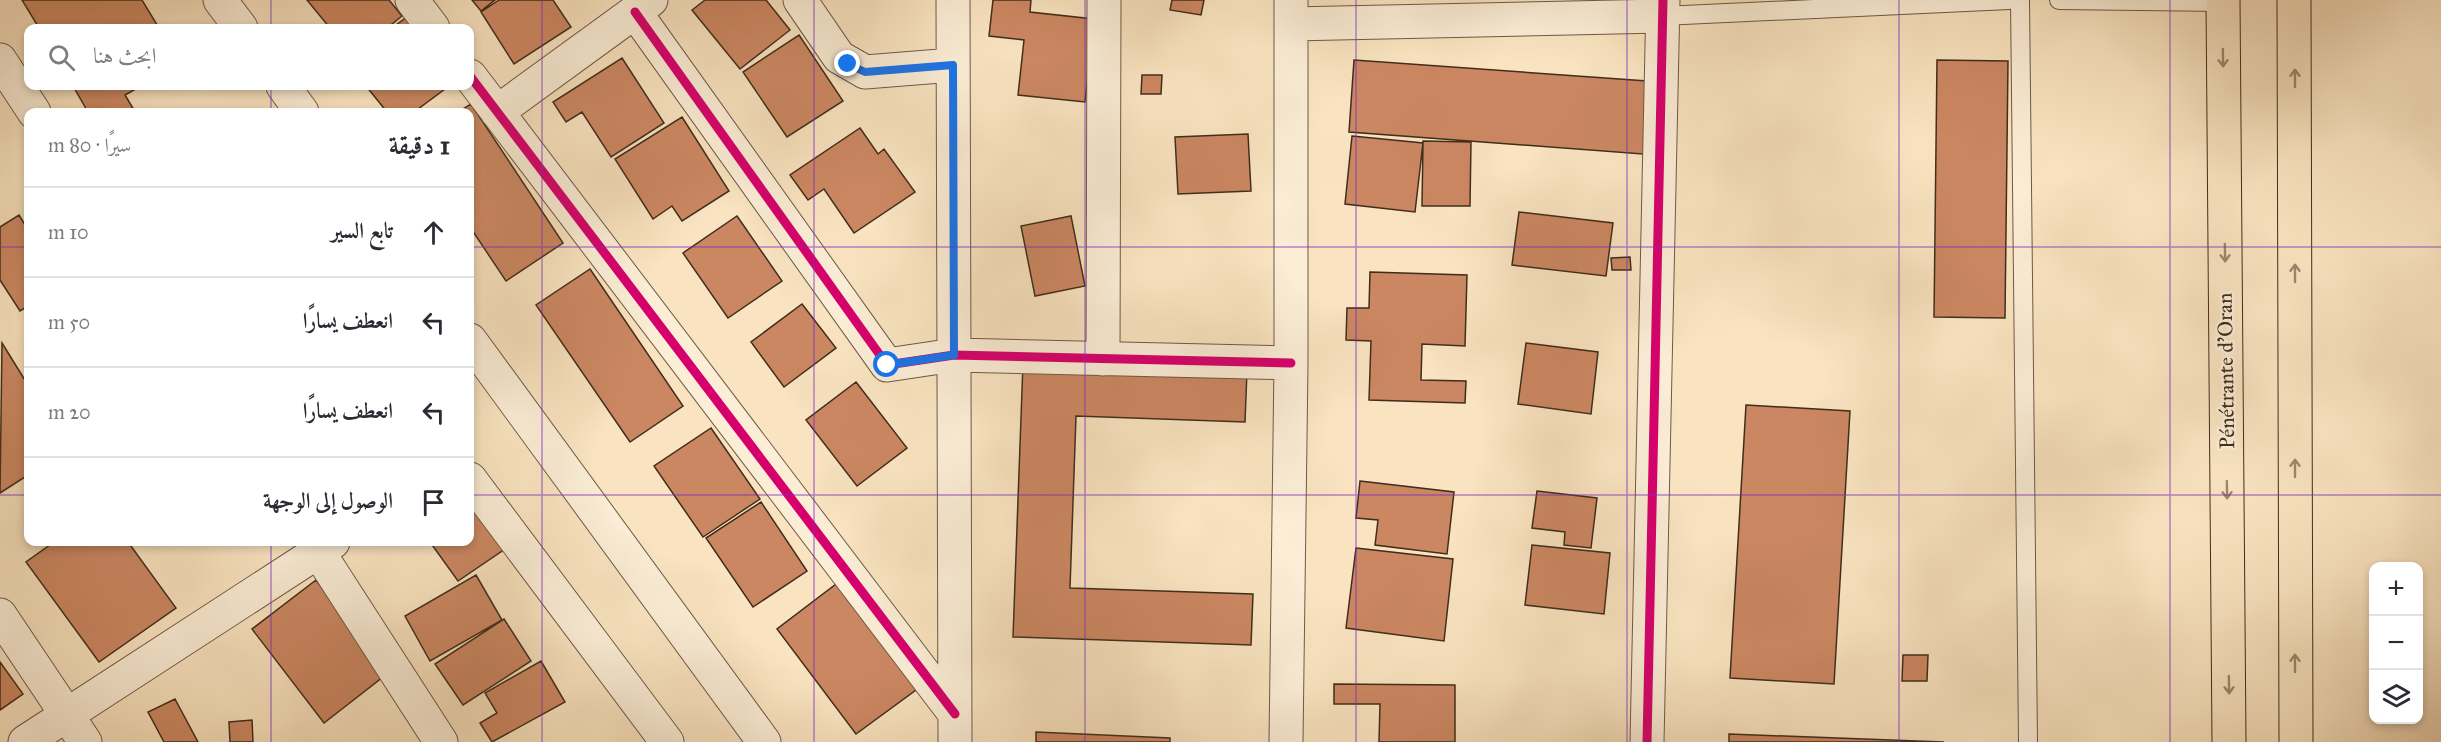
<!DOCTYPE html>
<html lang="ar">
<head>
<meta charset="utf-8">
<style>
  :root { --surface:#fff; --page:#f7f7f7; --text:#2b2b33; --muted:#7c7c81; --line:#e1e1e2 }
  body { margin:0; font-family:"IM FELL Great Primer",Amiri,serif; background:var(--page); color:var(--text); direction:rtl }
  .controls { position:absolute; right:18px; bottom:18px; display:grid; overflow:hidden; border-radius:12px; box-shadow:0 3px 9px #0003 }
  .controls button { width:54px; height:54px; display:grid; place-items:center; padding:0; border:0; border-bottom:2px solid var(--line); background:var(--surface); color:var(--text); font:30px sans-serif }
  .stop { position:absolute; width:18px; height:18px; margin:-14px; border:4px solid #1a73e8; border-radius:50%; background:#fff }
  .stop.end { background:#1a73e8; border-color:#fff; box-shadow:0 2px 6px #0008 }
  .list { margin:0; padding:0; list-style:none }
  h2 { display:flex; justify-content:space-between; align-items:center; height:78px; margin:0; padding:0 24px; font-size:26px }
  h2 small { font-size:20px; font-weight:400; color:var(--muted) }
  .list li { display:grid; grid-template-columns:39px 1fr auto; gap:18px; align-items:center; box-sizing:border-box; height:90px; padding:0 24px; border-top:2px solid var(--line) }
  .list b { display:block; font-size:22px; white-space:nowrap }
  .list em { font-size:20px; font-style:normal; color:var(--muted) }
  .icon { flex:none; width:33px; height:33px; fill:none; stroke:currentColor; stroke-width:2; stroke-linecap:round; stroke-linejoin:round }
  .map { position:relative; flex:none; width:2441px; height:742px; overflow:hidden; direction:ltr }
  .search { position:absolute; background:var(--surface); box-shadow:0 3px 9px #0003; left:24px; top:24px; width:450px; height:66px; display:flex; align-items:center; gap:15px; box-sizing:border-box; padding:0 21px; border-radius:12px; color:var(--muted); font-size:22px }
  .panel { position:absolute; background:var(--surface); box-shadow:0 3px 9px #0003; left:24px; top:108px; width:450px; height:438px; border-radius:12px; direction:rtl }
  .map>svg:first-child { display:block }
  .building { fill:#cb8762; stroke:#402d1c; stroke-width:1.5 }
  .lines { fill:none; stroke-linecap:round; stroke-linejoin:round }
  .service-casing { stroke:#6e5a45; stroke-width:20 }
  .minor-casing { stroke:#6e5a45; stroke-width:35 }
  .tertiary-casing { stroke:#6e5a45; stroke-width:35 }
  .motorway-casing { stroke:#402d1c; stroke-width:35 }
  .service { stroke:#fbedd6; stroke-width:18 }
  .minor { stroke:#fbedd6; stroke-width:33 }
  .tertiary { stroke:#fbedd6; stroke-width:33 }
  .motorway { stroke:#f9e3c0; stroke-width:33 }
  .cycleway-casing { stroke:#fbedd6; stroke-width:13 }
  .cycleway { stroke:#d6006c; stroke-width:9 }
  .oneway { stroke:#9c886e }
  .route { stroke:#1a73e8; stroke-width:8 }
  .grid { fill:none; stroke:#7b2cbf; stroke-width:1.5; stroke-opacity:0.55 }
  .labels { text-anchor:middle; stroke-width:5; stroke-linejoin:round; paint-order:stroke }
  .street-label { font-size:21px; fill:#402d1c; stroke:#fbedd6 }
</style>
</head>
<body>
<div class="map">
<svg width="2441" height="742" viewBox="0 0 2441 742">
  <rect width="100%" height="100%" fill="#f9e3c0"/>
  <filter id="stains"><feTurbulence type="fractalNoise" baseFrequency=".00333" numOctaves="4"/><feColorMatrix values="0 0 0 0 .2 0 0 0 0 .09 0 0 0 0 .02 0 0 0 .5 -.17"/></filter>
  <radialGradient id="worn" r=".72"><stop offset=".6" stop-color="#630" stop-opacity="0"/><stop offset="1" stop-color="#630" stop-opacity=".3"/></radialGradient>
  <path class="building" d="M22 0H142L159 28H39Z
    M307 0H389L402 16 387 28H330Z
    M472 0H495L481 11Z
    M499 0H553L571 27 514 64 481 12Z
    M705 0H766L790 30 740 69 692 10Z
    M993 0H1031L1030 12 1094 19 1085 102 1018 95 1024 40 989 36Z
    M1172 0H1204L1201 15 1170 10Z
    M411 14 423 28H392Z
    M799 35 843 101 787 137 743 72Z
    M622 58 664 123 611 157 582 112 566 122 553 102Z
    M1354 60 1661 82 1656 155 1349 132Z
    M1937 60 2008 61 2005 318 1934 317Z
    M1142 75H1162L1161 94H1141Z
    M73 86H141L125 95 134 110 130 112H88Z
    M366 86H449L414 112H387Z
    M471 104 563 243 506 281 470 227V112H458Z
    M682 117 729 191 682 221 672 206 653 219 615 159Z
    M860 128 878 154 884 149 915 192 854 233 824 189 808 200 790 175Z
    M1248 134 1251 191 1178 194 1175 137Z
    M1352 136 1423 143 1415 212 1345 204Z
    M1423 141 1471 142 1470 206H1422Z
    M1519 212 1613 223 1606 276 1512 265Z
    M19 215 28 230V306L20 311 0 280V227Z
    M737 216 782 281 728 318 683 253Z
    M1071 216 1085 286 1035 296 1021 226Z
    M1630 257 1631 270H1612L1611 258Z
    M590 269 683 406 630 442 536 305Z
    M1370 272 1467 275 1465 346 1422 344 1421 380 1466 381 1465 403 1369 400 1371 341 1346 340 1347 308H1369Z
    M802 304 836 348 784 387 751 342Z
    M2 343 28 385V475L0 493Z
    M1526 343 1598 352 1591 414 1518 404Z
    M1023 363 1247 371 1245 422 1076 416 1070 588 1253 594 1251 645 1013 637Z
    M856 382 907 448 857 486 806 420Z
    M1746 405 1850 411 1834 684 1730 678Z
    M711 428 760 499 703 537 654 466Z
    M1360 481 1454 492 1447 554 1375 545 1378 520 1356 518Z
    M1537 491 1597 498 1591 548 1564 545 1565 532 1532 528Z
    M470 498 505 549 458 581 430 542H470Z
    M761 502 807 571 753 607 706 538Z
    M54 542H128L176 608 99 662 26 562Z
    M1532 545 1610 553 1604 614 1525 605Z
    M1356 548 1453 559 1444 641 1346 628Z
    M476 575 502 620 430 661 405 616Z
    M316 580 388 673 324 723 252 629Z
    M840 581 920 687 856 734 777 629Z
    M504 619 531 661 463 705 435 664Z
    M1903 655H1928L1927 681H1902Z
    M541 661 565 702 492 742 480 723 497 713 485 693Z
    M0 662 23 694 0 710Z
    M1334 684 1455 685V742H1379L1380 704H1334Z
    M175 699 198 742H164L148 712Z
    M252 720 253 742H230L229 722Z
    M1036 732 1170 738V742H1036Z
    M1729 734 1944 742H1729Z"/>
  <g class="lines">
    <defs>
      <path id="service" d="M2020 0 2028 742
        M2059 0 2223 2
        M1662 16 2009 0"/>
      <path id="minor" d="M220 0 241 28
        M412 0 433 28
        M800 0 839 57 865 72 953 65
        M953 0 955 742
        M635 12 887 365 954 355 1291 363
        M1291 24 1662 16
        M0 60 34 112
        M470 76 955 714
        M283 86 302 112
        M497 112 651 0
        M470 340 764 742
        M1103 359 1104 0
        M470 479 667 742
        M312 542 441 742
        M0 615 85 742
        M25 742 333 542
        M1286 742 1291 363V0"/>
      <path id="tertiary" d="M1647 742 1663 0"/>
      <path id="motorway" d="M2223 0 2229 742
        M2294 0 2296 742"/>
    </defs>
    <use href="#service" class="service-casing"/>
    <use href="#minor" class="minor-casing"/>
    <use href="#tertiary" class="tertiary-casing"/>
    <use href="#motorway" class="motorway-casing"/>
    <use href="#service" class="service"/>
    <use href="#minor" class="minor"/>
    <use href="#tertiary" class="tertiary"/>
    <use href="#motorway" class="motorway"/>
    <defs>
      <path id="cycleway" d="M635 12 887 365 954 355 1291 363
        M470 76 955 714
        M1647 742 1663 0"/>
    </defs>
    <use href="#cycleway" class="cycleway-casing"/>
    <use href="#cycleway" class="cycleway"/>
  </g>
  <defs><path id="oneway-shaft" d="M-6 0H5M1.5-3L5.5 0L1.5 3" fill="none" stroke-width="1.6" stroke-linecap="round" stroke-linejoin="round" transform="scale(1.5)"/></defs>
  <g class="oneway">
    <use href="#oneway-shaft" transform="translate(2223 58) rotate(89)"/>
    <use href="#oneway-shaft" transform="translate(2295 78) rotate(-90)"/>
    <use href="#oneway-shaft" transform="translate(2225 253) rotate(89)"/>
    <use href="#oneway-shaft" transform="translate(2295 273) rotate(-90)"/>
    <use href="#oneway-shaft" transform="translate(2295 468) rotate(-90)"/>
    <use href="#oneway-shaft" transform="translate(2227 490) rotate(89)"/>
    <use href="#oneway-shaft" transform="translate(2295 663) rotate(-90)"/>
    <use href="#oneway-shaft" transform="translate(2229 685) rotate(89)"/>
  </g>
  <g class="lines">
    <path class="route" d="M848 64 865 72 953 65 954 355 887 365"/>
  </g>
  <path class="grid" d="M271 0V28M542 0V742M814 0V742M1085 0V742M1356 0V742M1627 0V742M1899 0V742M2170 0V742M271 86V112M0 247H28M470 247H2441M0 495H28M470 495H2441M271 542V742"/>
  <g class="labels">
    <g class="street-label">
      <text transform="translate(2226 371) rotate(-91)" y="7">Pénétrante d'Oran</text>
    </g>
  </g>
  <rect width="100%" height="100%" filter="url(#stains)"/>
  <rect width="100%" height="100%" fill="url(#worn)"/>
</svg>
<div class="controls">
<button>+</button>
<button>−</button>
<button><svg class="icon" aria-label="layers" viewBox="0 0 24 24"><path d="M12 4l9 5-9 5-9-5zM3 14l9 5 9-5"/></svg></button>
</div>
<div class="stop" style="left:887px;top:365px"></div>
<div class="stop end" style="left:848px;top:64px"></div>
<div class="search"><svg class="icon" aria-label="search" viewBox="0 0 24 24"><circle cx="10" cy="10" r="6"/><path d="M15 15l6 6"/></svg>ابحث هنا</div>
<section class="panel">
<h2>1 دقيقة<small>سيرًا · 80 m</small></h2>
<ul class="list">
<li><svg class="icon" aria-label="ahead" viewBox="0 0 24 24"><path d="M12 20V5M6 11l6-6 6 6"/></svg><div><b>تابع السير</b></div><em>10 m</em></li>
<li><svg class="icon" aria-label="left" viewBox="0 0 24 24"><path d="M17 20v-9H6M10 6l-5 5 5 5"/></svg><div><b>انعطف يسارًا</b></div><em>50 m</em></li>
<li><svg class="icon" aria-label="left" viewBox="0 0 24 24"><path d="M17 20v-9H6M10 6l-5 5 5 5"/></svg><div><b>انعطف يسارًا</b></div><em>20 m</em></li>
<li><svg class="icon" aria-label="arrive" viewBox="0 0 24 24"><path d="M6 21V4h12l-3 4 3 4H6"/></svg><div><b>الوصول إلى الوجهة</b></div></li>
</ul>
</section>
</div>
</body>
</html>
